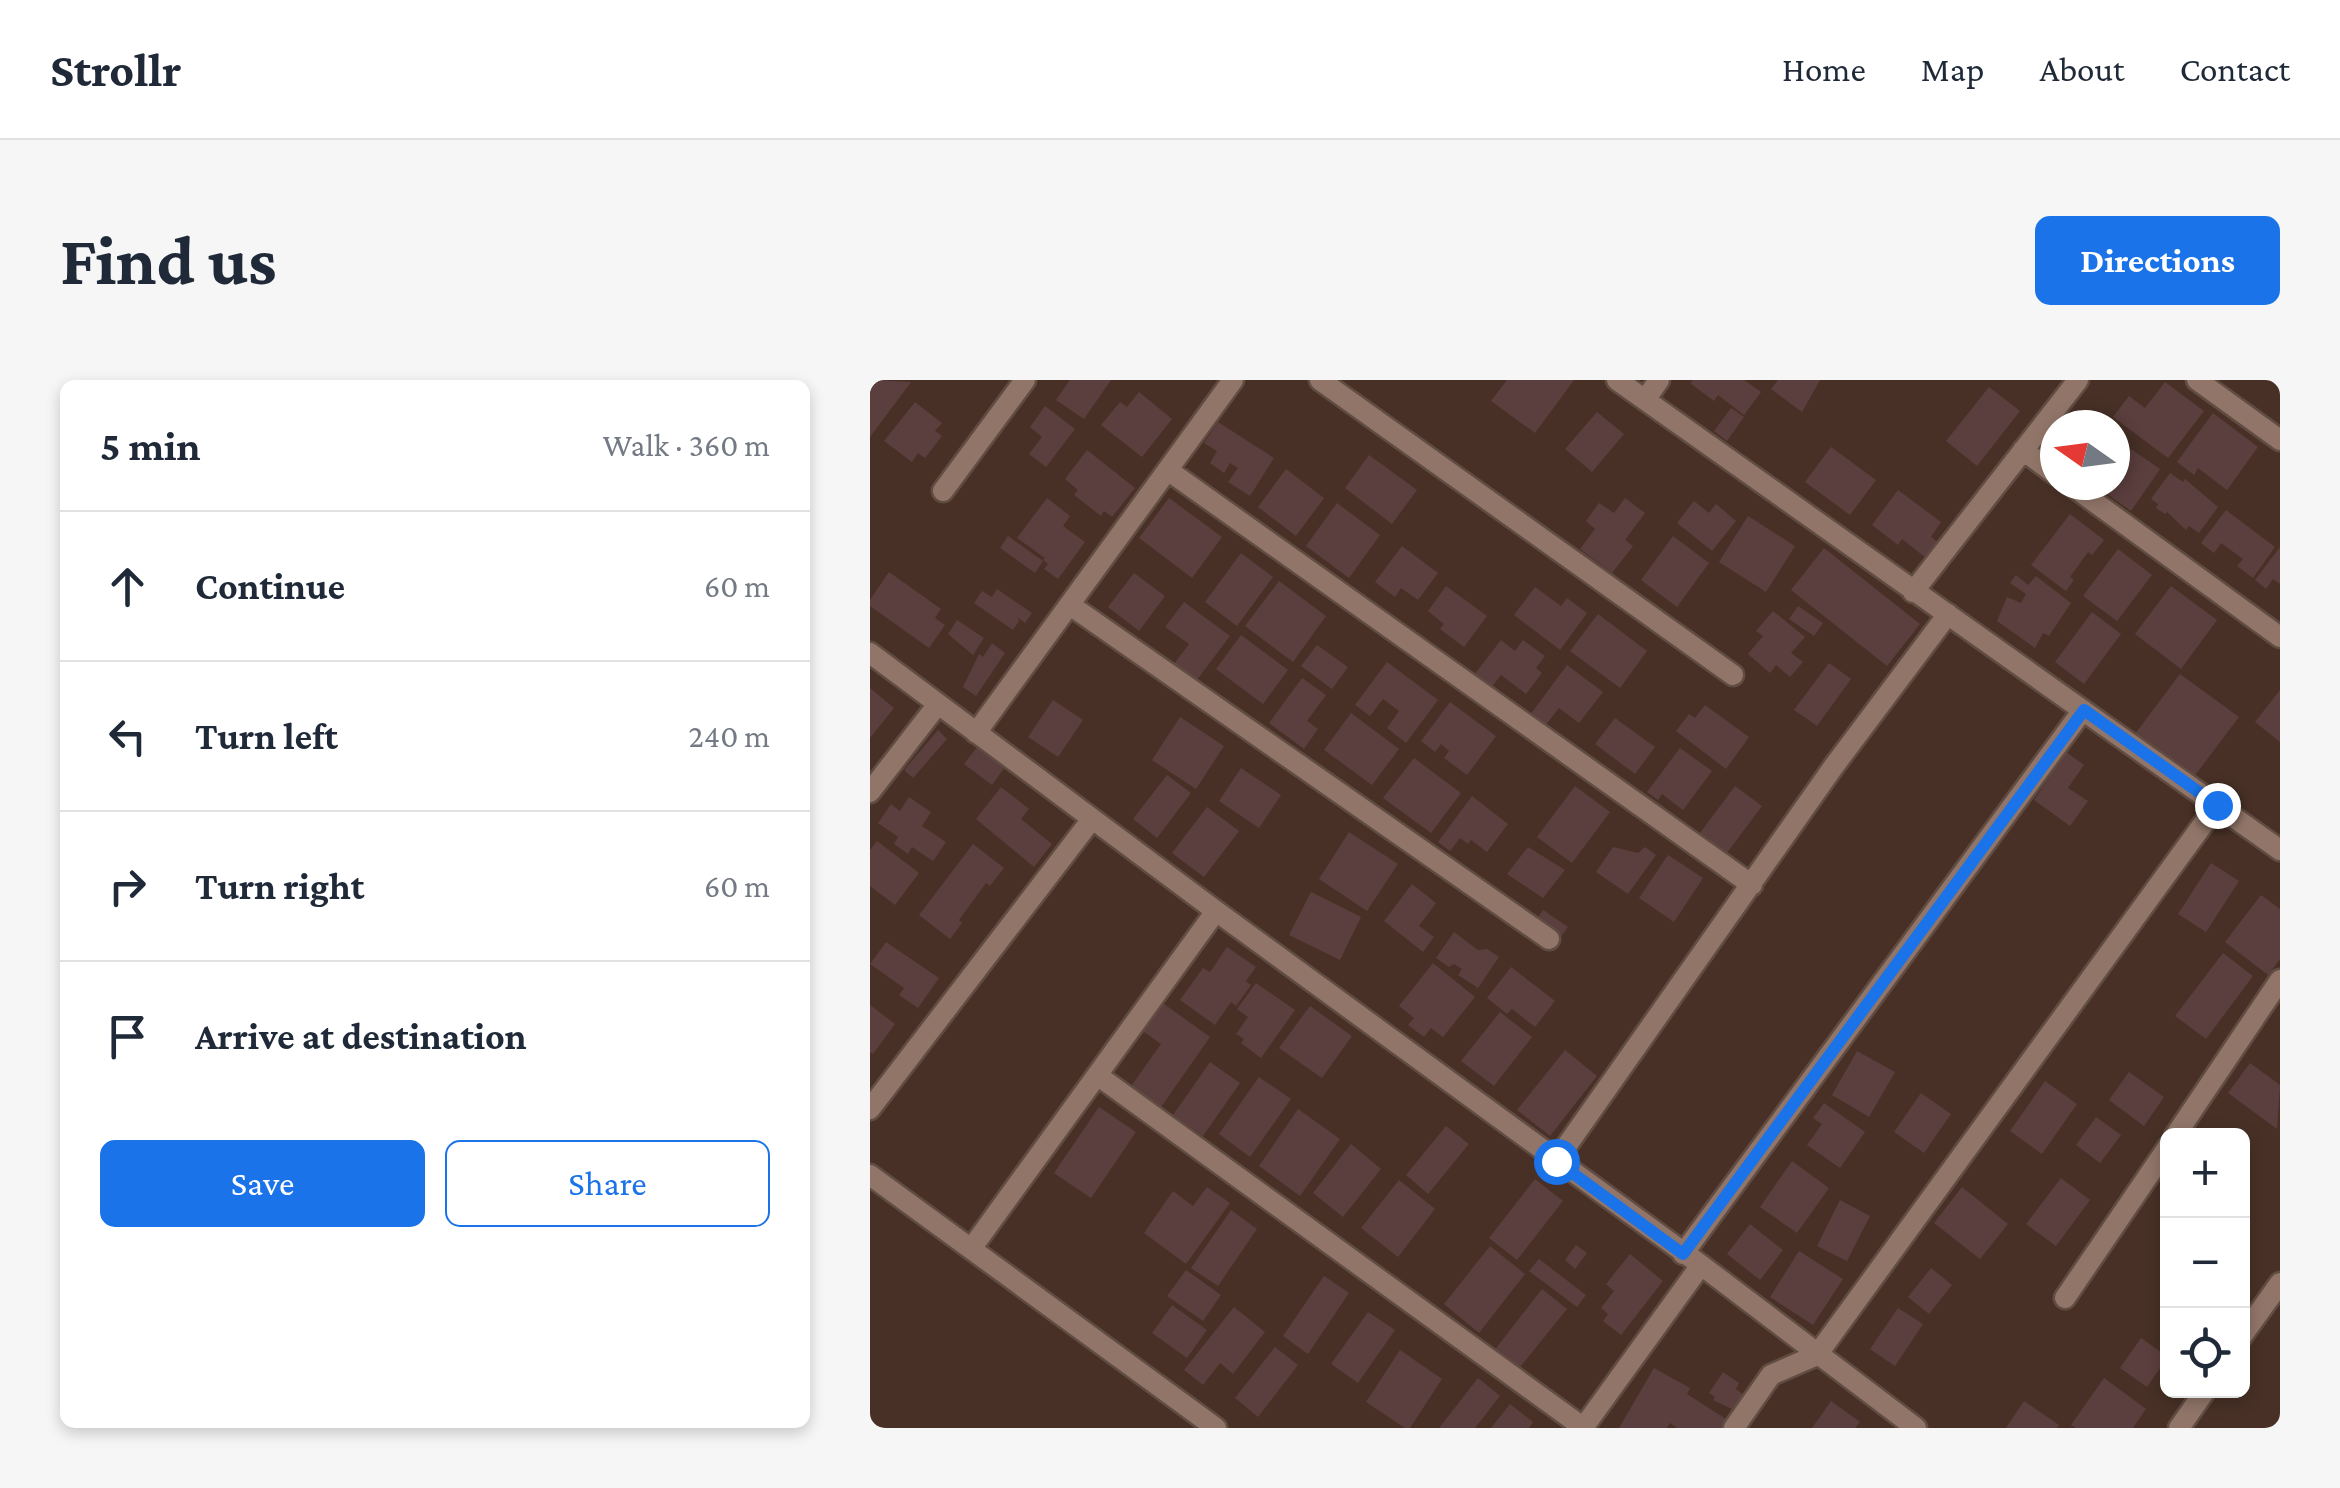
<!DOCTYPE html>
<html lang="en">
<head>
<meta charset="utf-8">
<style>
  :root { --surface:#fff; --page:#f6f6f7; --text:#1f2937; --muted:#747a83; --line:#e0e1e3; --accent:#1a73e8 }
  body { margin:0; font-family:"Crimson Pro",serif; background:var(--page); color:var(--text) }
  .controls { position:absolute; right:30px; bottom:30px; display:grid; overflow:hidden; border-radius:15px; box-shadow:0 5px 15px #0003 }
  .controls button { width:90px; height:90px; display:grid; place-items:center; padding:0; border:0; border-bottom:2px solid var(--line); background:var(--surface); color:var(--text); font:50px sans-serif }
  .compass { position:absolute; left:1170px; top:30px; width:90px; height:90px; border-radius:50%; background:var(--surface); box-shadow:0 5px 15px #0003; rotate:284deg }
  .stop { position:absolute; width:30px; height:30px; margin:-22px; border:8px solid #1a73e8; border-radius:50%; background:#fff }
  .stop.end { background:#1a73e8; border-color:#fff; box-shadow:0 2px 10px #0008 }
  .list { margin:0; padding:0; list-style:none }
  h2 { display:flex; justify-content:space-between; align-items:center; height:130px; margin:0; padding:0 40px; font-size:42px }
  h2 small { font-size:32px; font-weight:400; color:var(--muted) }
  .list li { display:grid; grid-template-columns:65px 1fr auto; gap:30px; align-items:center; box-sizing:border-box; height:150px; padding:0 40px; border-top:2px solid var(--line) }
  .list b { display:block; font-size:38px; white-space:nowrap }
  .list em { font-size:32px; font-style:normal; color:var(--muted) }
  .actions { display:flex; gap:20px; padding:30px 40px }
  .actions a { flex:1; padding:22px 0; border:2px solid var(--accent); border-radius:15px; text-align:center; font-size:35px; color:var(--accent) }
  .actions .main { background:var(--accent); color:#fff }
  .icon { flex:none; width:55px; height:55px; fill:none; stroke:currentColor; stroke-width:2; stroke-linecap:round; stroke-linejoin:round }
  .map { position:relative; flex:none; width:1410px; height:1048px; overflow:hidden; border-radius:15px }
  header { display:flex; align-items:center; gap:60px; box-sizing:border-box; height:140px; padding:0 50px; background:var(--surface); border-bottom:2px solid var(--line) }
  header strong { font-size:48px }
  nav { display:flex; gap:55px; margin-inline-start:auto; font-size:35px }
  .intro { display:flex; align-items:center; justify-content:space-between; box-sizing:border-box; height:240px; padding:0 60px }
  h1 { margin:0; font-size:70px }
  .button { padding:25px 45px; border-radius:15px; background:var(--accent); color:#fff; font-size:35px; font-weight:700 }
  main { display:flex; gap:60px; padding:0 60px }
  aside { flex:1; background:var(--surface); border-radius:15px; box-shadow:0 5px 15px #0003 }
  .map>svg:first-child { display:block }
  .building { fill:#5b3f3e }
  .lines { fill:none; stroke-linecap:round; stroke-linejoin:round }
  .street-casing { stroke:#604c42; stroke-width:25 }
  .street { stroke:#917569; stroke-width:20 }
  .route { stroke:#1a73e8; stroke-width:12 }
</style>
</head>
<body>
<header>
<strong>Strollr</strong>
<nav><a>Home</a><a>Map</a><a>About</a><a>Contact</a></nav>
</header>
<div class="intro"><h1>Find us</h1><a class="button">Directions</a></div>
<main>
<aside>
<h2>5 min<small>Walk · 360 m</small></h2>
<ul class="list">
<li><svg class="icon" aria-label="ahead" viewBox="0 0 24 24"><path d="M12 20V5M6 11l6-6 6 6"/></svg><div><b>Continue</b></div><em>60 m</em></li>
<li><svg class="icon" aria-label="left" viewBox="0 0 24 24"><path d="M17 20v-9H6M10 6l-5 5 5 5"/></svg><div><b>Turn left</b></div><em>240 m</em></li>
<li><svg class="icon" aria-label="right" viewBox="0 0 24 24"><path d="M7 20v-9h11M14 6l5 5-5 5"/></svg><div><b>Turn right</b></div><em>60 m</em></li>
<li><svg class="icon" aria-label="arrive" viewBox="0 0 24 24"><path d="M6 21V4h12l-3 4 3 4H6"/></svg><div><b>Arrive at destination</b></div></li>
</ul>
<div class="actions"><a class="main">Save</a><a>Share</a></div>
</aside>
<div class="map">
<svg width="1410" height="1048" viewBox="0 0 1410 1048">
  <rect width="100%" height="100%" fill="#483026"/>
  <path class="building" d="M0 0 41 2 0 57Z
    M200 0H241L214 39 186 20Z
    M637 0H704L665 53 621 21Z
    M823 0H874L891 12 874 35 848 15 844 21 820 3Z
    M908 0H950L932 32 901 9Z
    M1295 2 1334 31 1298 78 1243 37 1259 16 1275 28Z
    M1119 7 1150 31 1107 86 1076 61Z
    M269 12 302 39 272 77 231 45 250 22 257 27Z
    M45 22 72 43 65 51 72 56 55 78 48 73 42 82 14 61Z
    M175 26 205 49 176 87 159 74 172 57 160 47Z
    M861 28 874 37 857 61 844 51Z
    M727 32 754 54 722 92 695 69Z
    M1343 33 1388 67 1357 110 1328 88 1324 95 1307 82Z
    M348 42 404 78 380 116 358 102 368 88 360 83 354 93 340 83 347 71 334 63Z
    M961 67 1006 100 980 135 935 102Z
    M1261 69 1290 89 1261 131 1233 111 1237 105H1245V93Z
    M217 70 265 108 242 137 234 131 231 136 204 115 208 110 195 99Z
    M499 75 547 110 522 144 475 108Z
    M416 89 454 118 426 156 388 127Z
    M1300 93 1313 102 1315 99 1348 127 1329 153 1319 146 1316 150 1297 132 1295 134 1286 128 1288 124 1281 119Z
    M1028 110 1071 142 1061 157 1068 162 1056 178 1032 159 1028 165 1002 145Z
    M177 118 200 136 193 146 215 162 188 199 174 189 178 184 173 180 175 178 147 158Z
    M299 118 352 157 322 198 269 158Z
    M755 118 775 133 755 160 763 166 742 193 710 169 725 149 716 141 729 123 744 133Z
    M824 121 839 133 846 124 866 141 842 171 807 143Z
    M467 123 510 155 479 198 436 166Z
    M1356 130 1405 167 1383 198 1367 186 1373 179 1351 163 1344 173 1331 163Z
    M1200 134 1234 160 1222 175 1218 172 1200 197 1204 200 1196 211 1161 185Z
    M878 136 925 166 896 212 849 182Z
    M138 156 173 181 165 193 130 168Z
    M803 156 839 183 807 227 771 200Z
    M532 166 568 193 548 220 531 208 525 217 505 202Z
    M1410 167V204L1403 199 1396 209 1385 200Z
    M954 168 1050 244 1017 286 921 210Z
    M1248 169 1282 195 1247 241 1213 216Z
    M371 173 403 197 367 246 335 222Z
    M19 192 71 229 65 238 75 245 59 268 0 226V220Z
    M264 193 295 216 269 251 238 227Z
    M1146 195 1158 205 1166 196 1201 223 1179 256 1173 253 1165 268 1127 241 1137 217 1151 223 1156 214 1140 203Z
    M409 201 456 236 423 282 375 246Z
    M576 206 617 236 594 267 570 249 574 244 558 231Z
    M1301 206 1347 240 1311 289 1265 254Z
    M665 207 691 226 697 218 717 233 690 270 644 235Z
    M127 209 162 233 155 243 147 237 149 241 143 250 104 223 112 211 122 217Z
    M314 222 360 256 326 301 304 284 319 264 295 247Z
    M928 226 953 243 944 256 919 239Z
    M903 231 935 257 921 273 933 282 920 297 906 285 900 293 878 274 893 256 886 251Z
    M1222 232 1251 254 1214 304 1185 282Z
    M728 234 777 271 750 308 700 271Z
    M87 240 114 258 103 275 78 254Z
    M371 255 418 290 393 324 346 289Z
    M631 260 645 271 653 260 675 276 666 288 672 293 656 314 631 295 621 308 604 295Z
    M122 263 135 273 106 316 93 307 109 274 113 277Z
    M447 265 478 287 462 309 431 286Z
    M517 282 568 320 536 363 517 348 529 331 513 319 500 336 485 325Z
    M959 283 981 299 947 346 924 330Z
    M697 285 733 312 709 343 689 328 675 346 660 335Z
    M1310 294 1369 337 1323 398 1265 354Z
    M432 298 456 315 437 341 448 349 434 369 399 343Z
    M0 308 24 328 0 358Z
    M1410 310V362L1385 342Z
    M183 320 213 340 188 377 158 357Z
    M580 322 626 356 597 395 574 378 579 371 571 364 565 372 551 361Z
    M835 325 879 357 856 389 806 351 819 334 825 338Z
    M481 333 529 369 502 405 454 370Z
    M310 337 354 366 326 409 282 380Z
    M745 338 785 367 765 394 725 364Z
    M68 350 77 359 43 398 34 390Z
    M107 367 135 387 122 405 94 384Z
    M810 368 842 391 813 430 792 414 788 420 777 412Z
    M1196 372 1214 385 1198 408 1218 421 1200 446 1164 420Z
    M544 378 591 413 561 453 513 418Z
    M371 388 411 415 389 448 349 421Z
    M297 395 321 413 287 458 263 439Z
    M705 406 740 432 702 483 667 457Z
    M865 406 892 426 857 473 830 453Z
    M131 407 159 429 151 439 182 464 164 487 106 439Z
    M602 416 638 444 617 472 601 460 598 464 590 458 580 471 568 462Z
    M39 417 61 432 52 446 76 462 63 481 42 467 38 474 24 464 28 457 8 443 21 424 30 431Z
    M337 427 369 451 334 497 302 473Z
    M479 452 528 484 497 531 449 499Z
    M7 461 49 493 25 525 0 506V470Z
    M103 464 134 488 120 506 116 503 89 540 92 543 80 559 49 535Z
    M658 467 695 490 673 518 637 494Z
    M743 467 768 473 775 467 786 475 758 514 726 492Z
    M798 475 833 498 804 542 769 518Z
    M1341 483 1369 501 1336 552 1308 534Z
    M542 504 566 523 549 546 564 557 553 572 514 541Z
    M441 512 491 537 470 580 419 555Z
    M1391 515 1410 529V579L1398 595 1355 562Z
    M673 530 698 547 690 558 665 542Z
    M584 552 608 570 617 569 629 577 608 608 588 595 592 589 584 584 579 587 566 578Z
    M16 562 69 598 48 628 29 615 34 608 0 584Z
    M357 567 386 587 376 601 381 605 366 626 361 622 345 645 310 620 333 588 340 592Z
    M1353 573 1383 596 1336 659 1305 636Z
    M563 583 605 617 573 657 561 648 554 657 538 645 544 638 529 626Z
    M641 587 685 621 665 647 642 629 637 634 617 618Z
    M386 603 425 630 391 678 371 663 374 659 366 654 378 637 367 629Z
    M290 621 340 657 289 730 259 709 291 664 270 649Z
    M0 625 25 644 3 674 0 672Z
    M440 626 482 656 452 698 409 668Z
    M630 632 662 657 624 706 591 681Z
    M695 670 727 696 680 756 647 730Z
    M987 671 1025 692 999 737 962 715Z
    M340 682 370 703 333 756 303 735Z
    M1380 683 1410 705 1407 749 1358 713Z
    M1259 692 1294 717 1274 746 1239 720Z
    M389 697 421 719 380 777 349 754Z
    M1175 701 1207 724 1172 774 1140 751Z
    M1051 713 1081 734 1054 773 1024 752Z
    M954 723 995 752 970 788 937 765 952 744 943 738Z
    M229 727 266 752 221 818 184 793Z
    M428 729 470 759 430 816 389 786Z
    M1226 737 1251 755 1230 783 1206 765Z
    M576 746 599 764 558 814 536 795Z
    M481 764 511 789 473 837 443 813Z
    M922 781 959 808 927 853 890 827Z
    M1191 798 1220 820 1186 866 1156 844Z
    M665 799 693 821 647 880 619 858Z
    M529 800 565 829 528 877 491 848Z
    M337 807 360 823 316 884 274 853 303 811 323 826Z
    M1092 807 1138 844 1110 879 1064 843Z
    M970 820 1000 836 977 881 947 866Z
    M361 830 387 849 348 906 321 888Z
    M880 844 913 870 890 900 857 874Z
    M706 865 717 873 705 889 695 880Z
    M620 866 655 894 609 953 574 924Z
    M929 871 973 899 943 945 900 917Z
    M760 874 793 901 751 955 733 941 738 934 731 928 744 911 736 904Z
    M669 879 716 915 707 927 659 891Z
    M1061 888 1082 905 1059 934 1038 917Z
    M316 890 351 915 333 941 297 916Z
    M454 896 479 913 438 974 413 956Z
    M672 909 697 929 647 991 623 972Z
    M302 925 337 950 317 978 282 953Z
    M364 927 395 952 363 994 350 983 333 1005 314 990Z
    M1028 928 1053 944 1025 986 1000 969Z
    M498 932 525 950 488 1003 461 984Z
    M1271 958 1298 977 1277 1007 1250 988Z
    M405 967 428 985 388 1037 365 1018Z
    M530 970 572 999 540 1048H535L496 1022Z
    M784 988 820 1008 817 1014 862 1043 859 1048H807L800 1043 797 1048H749Z
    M853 992 869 1003 866 1009 874 1015 864 1030 843 1020 845 1017 839 1013Z
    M608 998 630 1016 605 1048H569Z
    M1234 998 1276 1029 1263 1048H1206L1201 1045Z
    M961 1021 990 1042 985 1048H942Z
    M1154 1021 1189 1045 1187 1048H1136Z
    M640 1024 663 1042 659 1048H621Z"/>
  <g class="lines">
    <defs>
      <path id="street" d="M450 0 863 295
        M747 0 1410 470
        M1327 0 1410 60
        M775 20 789 0
        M1153 70 1185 94
        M299 91 882 505
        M1201 105 1410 257
        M73 111 155 0
        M1043 212 1208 0
        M200 225 679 559
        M0 273 346 531 831 885 1046 1048
        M106 353 363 0
        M0 412 68 324
        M227 695 714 1048
        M0 729 222 439
        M1305 756 1410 600
        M686 781 964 386 1078 234
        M0 795 346 1048
        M101 869 346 531
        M813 874 1213 330
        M1195 918 1298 767
        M1372 956 1410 903
        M713 1048 831 885
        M864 1048 901 995 947 975 1347 425
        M1309 1048 1335 1011"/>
    </defs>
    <use href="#street" class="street-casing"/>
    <use href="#street" class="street"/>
  </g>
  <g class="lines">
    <path class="route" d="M686 781 813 874 1214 330 1347 425"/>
  </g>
</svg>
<div class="controls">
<button>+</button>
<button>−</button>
<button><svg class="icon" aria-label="locate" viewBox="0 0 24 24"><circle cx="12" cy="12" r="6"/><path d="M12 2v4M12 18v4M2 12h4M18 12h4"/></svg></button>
</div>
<svg class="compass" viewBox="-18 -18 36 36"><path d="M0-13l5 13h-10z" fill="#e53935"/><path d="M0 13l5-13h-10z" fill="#747a83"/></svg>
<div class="stop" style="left:686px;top:781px"></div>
<div class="stop end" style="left:1347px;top:425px"></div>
</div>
</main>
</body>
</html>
